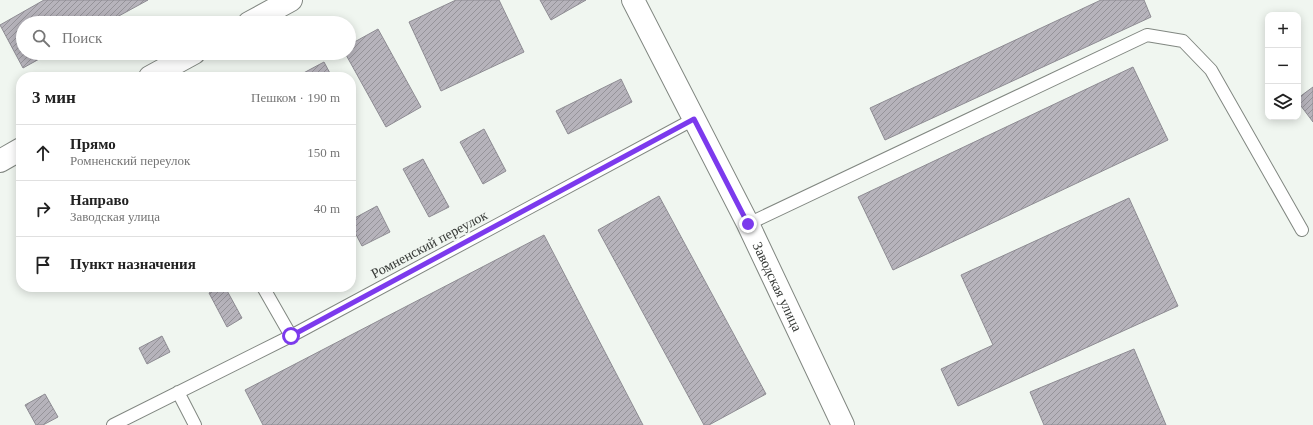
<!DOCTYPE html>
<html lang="ru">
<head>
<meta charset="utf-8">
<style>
  :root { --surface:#fff; --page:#f6f6f6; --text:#222; --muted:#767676; --line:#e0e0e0 }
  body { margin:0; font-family:Georgia,serif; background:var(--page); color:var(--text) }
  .controls { position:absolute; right:12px; top:12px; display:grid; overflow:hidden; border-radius:8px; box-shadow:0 2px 10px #0003 }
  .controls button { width:36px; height:36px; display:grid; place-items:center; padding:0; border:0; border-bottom:1px solid var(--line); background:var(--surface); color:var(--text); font:20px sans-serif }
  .stop { position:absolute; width:12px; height:12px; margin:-9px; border:3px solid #7c3aed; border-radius:50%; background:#fff }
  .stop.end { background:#7c3aed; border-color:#fff; box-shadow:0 1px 4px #0008 }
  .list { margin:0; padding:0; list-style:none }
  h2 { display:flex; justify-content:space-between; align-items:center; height:52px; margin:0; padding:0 16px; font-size:17px }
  h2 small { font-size:13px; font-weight:400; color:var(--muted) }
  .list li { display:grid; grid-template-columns:26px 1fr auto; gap:12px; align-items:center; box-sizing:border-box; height:56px; padding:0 16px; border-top:1px solid var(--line) }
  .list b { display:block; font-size:15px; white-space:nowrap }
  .list p { margin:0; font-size:13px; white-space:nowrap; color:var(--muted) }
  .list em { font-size:13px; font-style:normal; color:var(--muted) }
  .icon { flex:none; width:22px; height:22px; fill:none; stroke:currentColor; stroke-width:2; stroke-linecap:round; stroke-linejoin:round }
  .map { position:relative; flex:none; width:1313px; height:425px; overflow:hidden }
  .search { position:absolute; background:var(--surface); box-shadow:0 2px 10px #0003; left:16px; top:16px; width:340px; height:44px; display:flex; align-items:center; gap:10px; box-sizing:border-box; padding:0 14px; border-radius:22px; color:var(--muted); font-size:15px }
  .panel { position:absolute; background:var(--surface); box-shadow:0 2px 10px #0003; left:16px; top:72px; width:340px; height:220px; border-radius:16px }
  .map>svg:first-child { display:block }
  .building { fill:url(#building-hatch); stroke:#8e8c93 }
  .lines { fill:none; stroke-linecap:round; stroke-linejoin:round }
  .lane-casing { stroke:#818781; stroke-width:14 }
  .secondary-casing { stroke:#818781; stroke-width:24 }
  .lane { stroke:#fff; stroke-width:12 }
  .secondary { stroke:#fff; stroke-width:22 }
  .route { stroke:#7c3aed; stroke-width:5 }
  .labels { text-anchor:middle; stroke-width:4; stroke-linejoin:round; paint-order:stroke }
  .street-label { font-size:14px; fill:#373a37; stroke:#f0f6f0 }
</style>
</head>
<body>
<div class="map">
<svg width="1313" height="425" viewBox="0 0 1313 425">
  <defs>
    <pattern id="building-hatch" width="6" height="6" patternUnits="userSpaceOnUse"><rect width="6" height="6" fill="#b6b3bb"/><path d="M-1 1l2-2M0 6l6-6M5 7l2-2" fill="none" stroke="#959399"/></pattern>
  </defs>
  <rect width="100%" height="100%" fill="#f0f6f0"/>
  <path class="building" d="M44 0H148L106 23H23V53H50L23 68 0 25Z
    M456 0H499L524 52 441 91 409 22Z
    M540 0H586L551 20Z
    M1101 0H1144L1151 17 885 140 870 108Z
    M378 29 421 107 386 127 345 53H349V45Z
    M324 62 332 77H296Z
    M1133 67 1168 140 893 270 858 197Z
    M621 79 632 102 568 134 556 111Z
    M1313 87V122L1298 102V98Z
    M484 129 506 171 483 184 460 142Z
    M423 159 449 207 429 217 403 169Z
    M659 196 766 394 709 425H704L598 230Z
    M1129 198 1178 306 958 406 941 369 993 345 961 275Z
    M377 206 390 232 362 246 351 225V220Z
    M544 235 643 425H263L245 390Z
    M220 287H225L242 318 227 327 209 293Z
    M162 336 170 352 147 364 139 348Z
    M1134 349 1166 425H1044L1030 392Z
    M45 394 58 417 43 425H36L25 405Z"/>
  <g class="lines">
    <defs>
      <path id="lane" d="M748 224 1147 35 1183 41 1211 70 1302 230
        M263 287 291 336
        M178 392 195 425
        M113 425 291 336 694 119"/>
      <g id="secondary">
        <path id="s1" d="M633 0 748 224 843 425"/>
        <path d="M249 23 291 0"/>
        <path d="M150 77 194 53"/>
        <path d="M0 161 21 149"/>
      </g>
    </defs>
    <use href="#lane" class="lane-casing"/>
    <use href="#secondary" class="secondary-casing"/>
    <use href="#lane" class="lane"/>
    <use href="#secondary" class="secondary"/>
  </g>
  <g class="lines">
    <path class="route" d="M291 336 694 119 748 224"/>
  </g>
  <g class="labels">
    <g class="street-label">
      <text transform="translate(429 244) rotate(-28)" y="5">Ромненский переулок</text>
      <text dy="5" stroke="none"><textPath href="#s1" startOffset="321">Заводская улица</textPath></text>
    </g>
  </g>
</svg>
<div class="controls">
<button>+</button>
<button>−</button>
<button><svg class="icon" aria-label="layers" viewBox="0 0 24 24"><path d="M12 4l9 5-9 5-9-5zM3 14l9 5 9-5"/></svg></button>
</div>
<div class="stop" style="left:291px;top:336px"></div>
<div class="stop end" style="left:748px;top:224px"></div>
<div class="search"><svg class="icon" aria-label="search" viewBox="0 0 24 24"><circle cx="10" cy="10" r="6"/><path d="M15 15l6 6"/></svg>Поиск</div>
<section class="panel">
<h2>3 мин<small>Пешком · 190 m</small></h2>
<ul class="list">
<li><svg class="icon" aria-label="ahead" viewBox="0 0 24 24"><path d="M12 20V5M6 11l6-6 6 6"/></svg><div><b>Прямо</b><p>Ромненский переулок</p></div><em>150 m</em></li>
<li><svg class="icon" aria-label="right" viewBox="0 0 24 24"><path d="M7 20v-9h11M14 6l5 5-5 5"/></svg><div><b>Направо</b><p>Заводская улица</p></div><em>40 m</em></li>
<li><svg class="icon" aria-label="arrive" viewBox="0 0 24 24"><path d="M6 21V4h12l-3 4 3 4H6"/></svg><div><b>Пункт назначения</b></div></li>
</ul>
</section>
</div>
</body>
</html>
